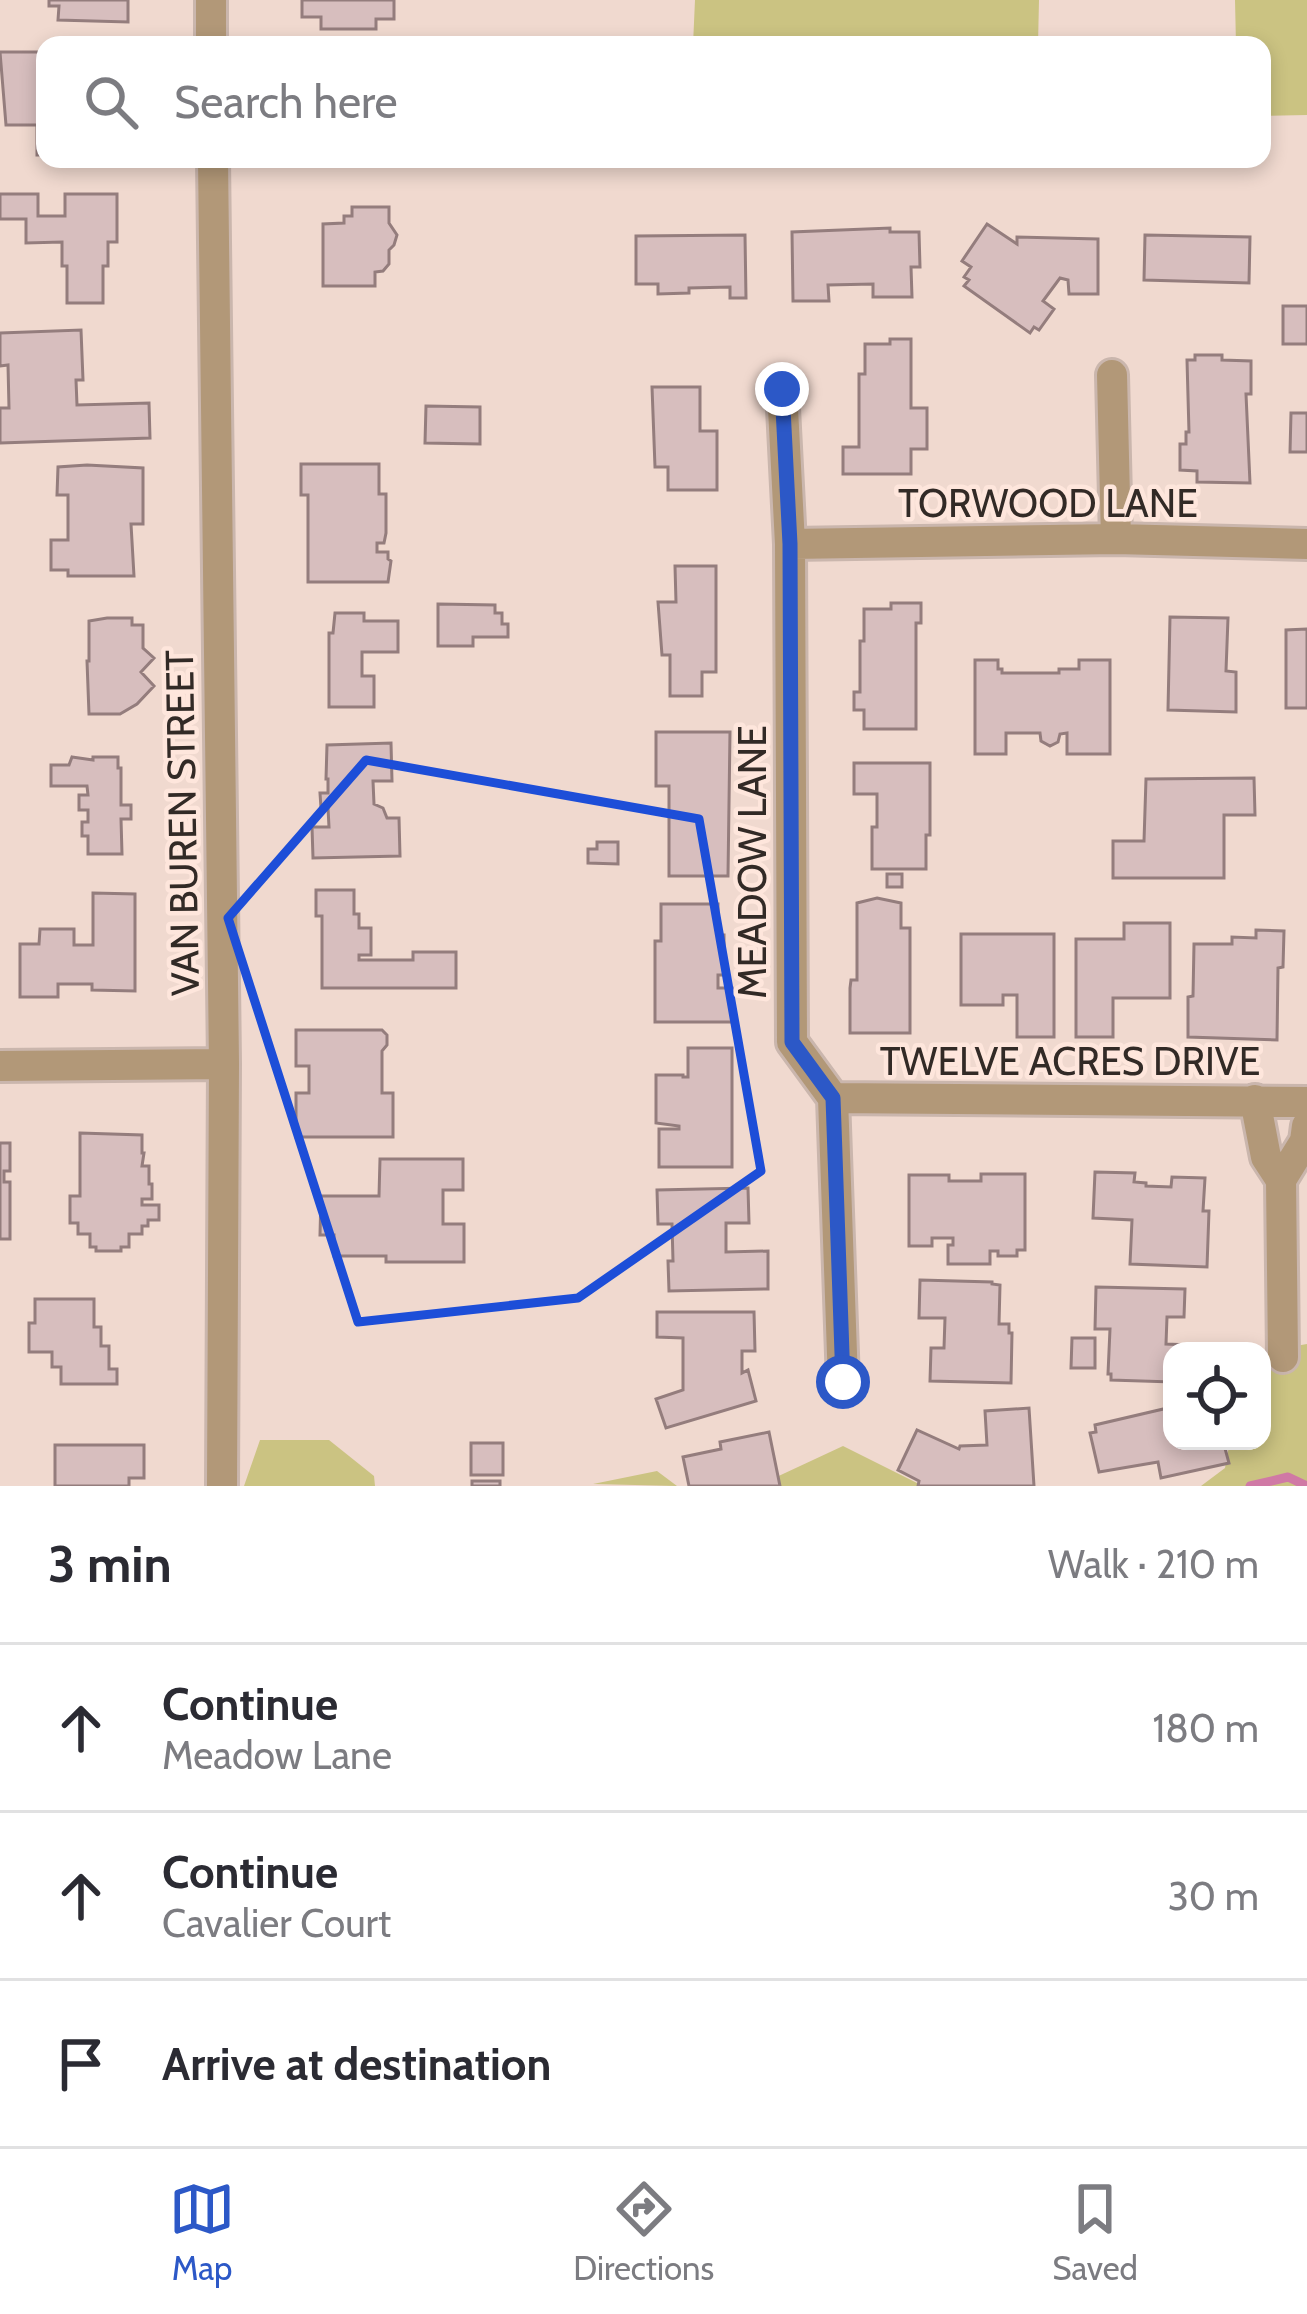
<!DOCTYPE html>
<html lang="en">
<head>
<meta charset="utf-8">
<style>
  :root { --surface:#fff; --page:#f7f7f7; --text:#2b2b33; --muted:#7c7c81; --line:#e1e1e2; --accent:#2c58c7 }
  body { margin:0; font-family:Cabin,sans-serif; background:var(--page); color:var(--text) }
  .controls { position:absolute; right:36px; bottom:36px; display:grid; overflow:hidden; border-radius:24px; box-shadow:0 6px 18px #0003 }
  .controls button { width:108px; height:108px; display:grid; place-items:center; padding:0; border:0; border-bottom:3px solid var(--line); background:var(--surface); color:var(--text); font:60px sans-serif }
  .stop { position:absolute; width:36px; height:36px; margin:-27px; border:9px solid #2c58c7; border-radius:50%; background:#fff }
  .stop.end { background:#2c58c7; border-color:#fff; box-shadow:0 3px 12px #0008 }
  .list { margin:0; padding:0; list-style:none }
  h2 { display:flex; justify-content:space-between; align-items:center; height:156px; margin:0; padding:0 48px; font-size:51px }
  h2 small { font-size:39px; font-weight:400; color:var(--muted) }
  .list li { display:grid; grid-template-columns:78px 1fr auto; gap:36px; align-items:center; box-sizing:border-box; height:168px; padding:0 48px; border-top:3px solid var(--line) }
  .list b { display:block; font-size:45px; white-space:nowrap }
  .list p { margin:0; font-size:39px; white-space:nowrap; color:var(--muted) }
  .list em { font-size:39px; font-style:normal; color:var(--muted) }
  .icon { flex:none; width:66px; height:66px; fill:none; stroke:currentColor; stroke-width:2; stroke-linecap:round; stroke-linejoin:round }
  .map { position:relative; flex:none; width:1307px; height:1486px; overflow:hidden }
  .search { position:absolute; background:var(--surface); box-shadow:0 6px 18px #0003; left:36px; right:36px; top:36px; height:132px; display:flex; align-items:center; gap:30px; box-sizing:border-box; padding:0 42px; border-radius:24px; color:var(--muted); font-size:45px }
  .sheet { height:660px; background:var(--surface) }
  nav { display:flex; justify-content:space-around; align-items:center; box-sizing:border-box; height:168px; border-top:3px solid var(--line); background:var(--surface); font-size:33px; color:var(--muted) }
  nav a { display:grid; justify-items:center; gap:6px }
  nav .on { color:var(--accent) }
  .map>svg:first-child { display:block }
  .green { fill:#cbc382 }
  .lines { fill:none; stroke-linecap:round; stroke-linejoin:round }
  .stream { stroke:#d079a5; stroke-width:9 }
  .building { fill:#d7bebe; stroke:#947d7d; stroke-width:3 }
  .street-casing { stroke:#cab6ad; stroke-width:36 }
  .street { stroke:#b29878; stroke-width:30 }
  .route { stroke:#2c58c7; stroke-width:15 }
  .marked { fill:none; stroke:#1d4ed8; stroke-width:9; stroke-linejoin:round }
  .labels { text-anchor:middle; stroke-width:9; stroke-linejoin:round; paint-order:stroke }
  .street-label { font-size:39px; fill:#322a26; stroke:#fee6dc }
</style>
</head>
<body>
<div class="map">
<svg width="1307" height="1486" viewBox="0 0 1307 1486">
  <rect width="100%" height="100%" fill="#f0d9cf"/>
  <path class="green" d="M695 0H1039L1038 45H693Z
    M1235 0H1307V115L1262 116V45H1236Z
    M1307 1344V1486H1201L1225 1468 1230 1441H1262V1352Z
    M260 1440H329L374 1476 375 1486H244Z
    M843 1446 923 1486H757Z
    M657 1471 677 1486 593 1484Z"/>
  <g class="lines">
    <path class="stream" d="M1250 1486 1288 1477 1307 1486"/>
  </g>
  <path class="building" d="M49 0H128V22L58 20 59 6H49Z
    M302 0H394V19H376V29H321V17H302Z
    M0 52H45V71H40V83H45V155H37V125H6Z
    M366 159H416V165H366Z
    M0 194H38V216H65V194H117V242H108V266H103V303H67V266H62V242L26 243V219H0Z
    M352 207H389V223L397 235 394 245 389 250V264L383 271 375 272V286H323V224L344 223V216H352Z
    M987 224 1017 244V237L1098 239V294H1069L1068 280 1060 278 1043 301 1054 309 1039 330 1034 327 1030 333 964 286 969 280 964 277 971 267 962 261Z
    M890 228V232H919L920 267H911L912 297H873V284L828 285 829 301H793L792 232Z
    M745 235 746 298H730V287L689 288V293L658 294V284H636V236Z
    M1145 235 1250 237 1249 283 1144 280Z
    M1283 306H1307V344H1283Z
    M81 330 83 380H76L77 405 149 403 150 438 0 443V408H9L8 365 0 366V333Z
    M890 339H911V408H927V449H911V474H843V447H859V374H865V344H890Z
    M1195 355H1222V360L1251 361V394H1246L1250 483 1197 482V471L1180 470V444H1186V432H1189L1187 360H1195Z
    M652 387H700V431H717V490H668V467H655Z
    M426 406 480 407V444L425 443Z
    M1291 413H1307V452H1290Z
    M301 464H379V494H386V533L384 543H377V552H388V559L391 561 388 582H308V495H301Z
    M87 465 143 468V524H131L134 576H68V570H51V540H68V495H57L58 467Z
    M675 566H716V672H702V696H670V655H662L658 602H676Z
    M891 603H921V623H916V729H864V710H854V692H860V641H864V609H891Z
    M438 604 495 605V613H502V624H508V637H473V646H438Z
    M335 613H364V621H398V652H362V676H374V707H329V633H333Z
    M1170 617 1228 618 1226 671 1236 672V712L1168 710Z
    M107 618H132V625H143V648L154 658 141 672 154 686 137 704 120 714H89L87 661H89V621Z
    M1307 629V708H1286V630Z
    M975 660H998V669H1002V673H1059V669H1079V660H1110V754H1067V733L1060 734 1058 742 1050 746 1041 741 1040 733H1006V754H975Z
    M656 732H730L728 876H669V786H656Z
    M391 743 392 781H373L374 804 383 808 387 818H399L400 856 313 858 312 827H329L328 808H321L320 793H328V779H326L327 745Z
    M72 757 93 760V757H118V768H121V805H131V819H121L122 854H88V836H82V822H88V810H79V795H88L87 786H51V765H69Z
    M854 763H930V835H926V869H872V827H877V794H854Z
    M1254 778 1255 815H1224V878H1113V841H1144L1146 779Z
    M597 842H618V864L588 863V849H597Z
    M887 874H902V887H887Z
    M316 890H354V914H359V928H371V955H359V960H413V952H456V988H322V916H316Z
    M93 893 135 894V991L92 990V984H58V997H20V944H39L40 929H74V945H93Z
    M877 898 901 903V928H910V1033H850V988L851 980H857V903Z
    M661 904H718V935H724V975H718V988H732V1022H655V941H661Z
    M1124 923H1170V998H1113V1037H1076V939H1124Z
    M1256 930 1284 931 1283 967 1278 968 1277 1040 1188 1037V997L1193 996 1194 944H1232V937L1256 938Z
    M961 934H1054V1037H1017V995H1003V1005H961Z
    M296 1030H382L387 1035V1045L382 1051V1093H393V1137H296V1093H309V1066H296Z
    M688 1048H732V1167H659V1129H679V1126L656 1123V1075H683V1077H688Z
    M80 1133 142 1135V1153H144L142 1166H149V1184H152V1199H142V1205H159V1220H148V1226H142V1234H129V1247H121V1251H96V1247H90V1234H78V1223H70V1196H80Z
    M0 1143H10V1171H4V1182H10V1239H0Z
    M380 1159H463V1190H443V1224H464V1262H386V1256H334V1235H320L321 1196H379Z
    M1095 1172 1135 1173 1134 1182 1146 1183V1186L1171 1187 1172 1177 1205 1178 1203 1211H1209L1207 1267 1130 1264 1132 1220 1093 1218Z
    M981 1174H1025V1250H1017V1256H998V1251H990V1264H948V1245H953V1238H932V1246H909V1175H949V1181H981Z
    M748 1188 749 1223H726V1252L768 1251V1289L669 1291 668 1261H673L672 1224H658L657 1190Z
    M920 1280 992 1282V1284L1000 1285 999 1324H1009V1333H1012L1011 1383 930 1381 931 1348H944L945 1318H919Z
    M1096 1287 1185 1289 1184 1317H1167L1166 1344 1189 1345V1351H1172V1382L1111 1380V1374H1108L1110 1329H1095Z
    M35 1299H94V1327H101V1346H109V1369H117V1384H61V1367H52V1352H29V1323H35Z
    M657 1312H754L755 1351H742V1373L748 1370 756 1401 666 1428 656 1399 683 1390V1338L657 1337Z
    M1072 1338H1095V1368H1071Z
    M1172 1407V1441H1223L1229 1463 1161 1478 1158 1462 1099 1472 1090 1433 1096 1432 1095 1425Z
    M1029 1408 1034 1486H918L919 1481 898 1470 917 1430 959 1449 960 1446 987 1445 985 1411Z
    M769 1432 780 1486H689L683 1457 721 1449 720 1442Z
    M471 1443H503V1475H471Z
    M55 1445H144V1478H129V1486H55Z
    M472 1481H500V1486H472Z"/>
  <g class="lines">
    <defs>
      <path id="street" d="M211 0V45
        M213 159 224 1064 222 1486
        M1112 375 1116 539
        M782 389 790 544 792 1042 833 1098 843 1382
        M790 544 1116 539 1307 544
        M0 1066 224 1064
        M833 1098 1307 1102
        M1255 1100 1266 1157 1281 1180 1283 1357
        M1281 1180 1305 1141 1307 1126"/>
    </defs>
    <use href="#street" class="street-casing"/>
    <use href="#street" class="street"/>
  </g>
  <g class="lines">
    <path class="route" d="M782 389 790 544 792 1042 833 1098 843 1382"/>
  </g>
  <path class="marked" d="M366 760 699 819 761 1171 578 1298 358 1322 228 918Z"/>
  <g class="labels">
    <g class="street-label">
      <text x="1048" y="517">TORWOOD LANE</text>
      <text transform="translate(182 823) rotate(-91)" y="14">VAN BUREN STREET</text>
      <text transform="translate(752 862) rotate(-90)" y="14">MEADOW LANE</text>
      <text x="1070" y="1075">TWELVE ACRES DRIVE</text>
    </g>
  </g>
</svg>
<div class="controls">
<button><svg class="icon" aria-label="locate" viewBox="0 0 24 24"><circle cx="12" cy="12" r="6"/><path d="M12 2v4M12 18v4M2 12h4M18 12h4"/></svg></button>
</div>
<div class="stop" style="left:843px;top:1382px"></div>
<div class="stop end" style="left:782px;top:389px"></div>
<div class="search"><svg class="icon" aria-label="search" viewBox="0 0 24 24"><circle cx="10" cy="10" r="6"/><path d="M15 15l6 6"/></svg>Search here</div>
</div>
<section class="sheet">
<h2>3 min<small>Walk · 210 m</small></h2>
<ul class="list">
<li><svg class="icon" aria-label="ahead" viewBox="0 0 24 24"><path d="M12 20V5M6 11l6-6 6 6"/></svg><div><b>Continue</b><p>Meadow Lane</p></div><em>180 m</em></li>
<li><svg class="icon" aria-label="ahead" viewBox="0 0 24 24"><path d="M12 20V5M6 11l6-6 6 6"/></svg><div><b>Continue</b><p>Cavalier Court</p></div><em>30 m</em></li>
<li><svg class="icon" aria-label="arrive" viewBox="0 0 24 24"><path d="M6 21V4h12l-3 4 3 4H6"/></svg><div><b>Arrive at destination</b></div></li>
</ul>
</section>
<nav>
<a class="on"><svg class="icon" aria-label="map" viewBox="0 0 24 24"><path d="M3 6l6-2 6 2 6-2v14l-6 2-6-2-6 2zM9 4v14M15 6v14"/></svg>Map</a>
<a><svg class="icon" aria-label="directions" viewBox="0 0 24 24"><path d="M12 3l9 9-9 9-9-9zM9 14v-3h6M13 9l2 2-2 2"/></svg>Directions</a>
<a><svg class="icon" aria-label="saved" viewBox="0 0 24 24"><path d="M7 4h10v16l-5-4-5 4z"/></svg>Saved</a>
</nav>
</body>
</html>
